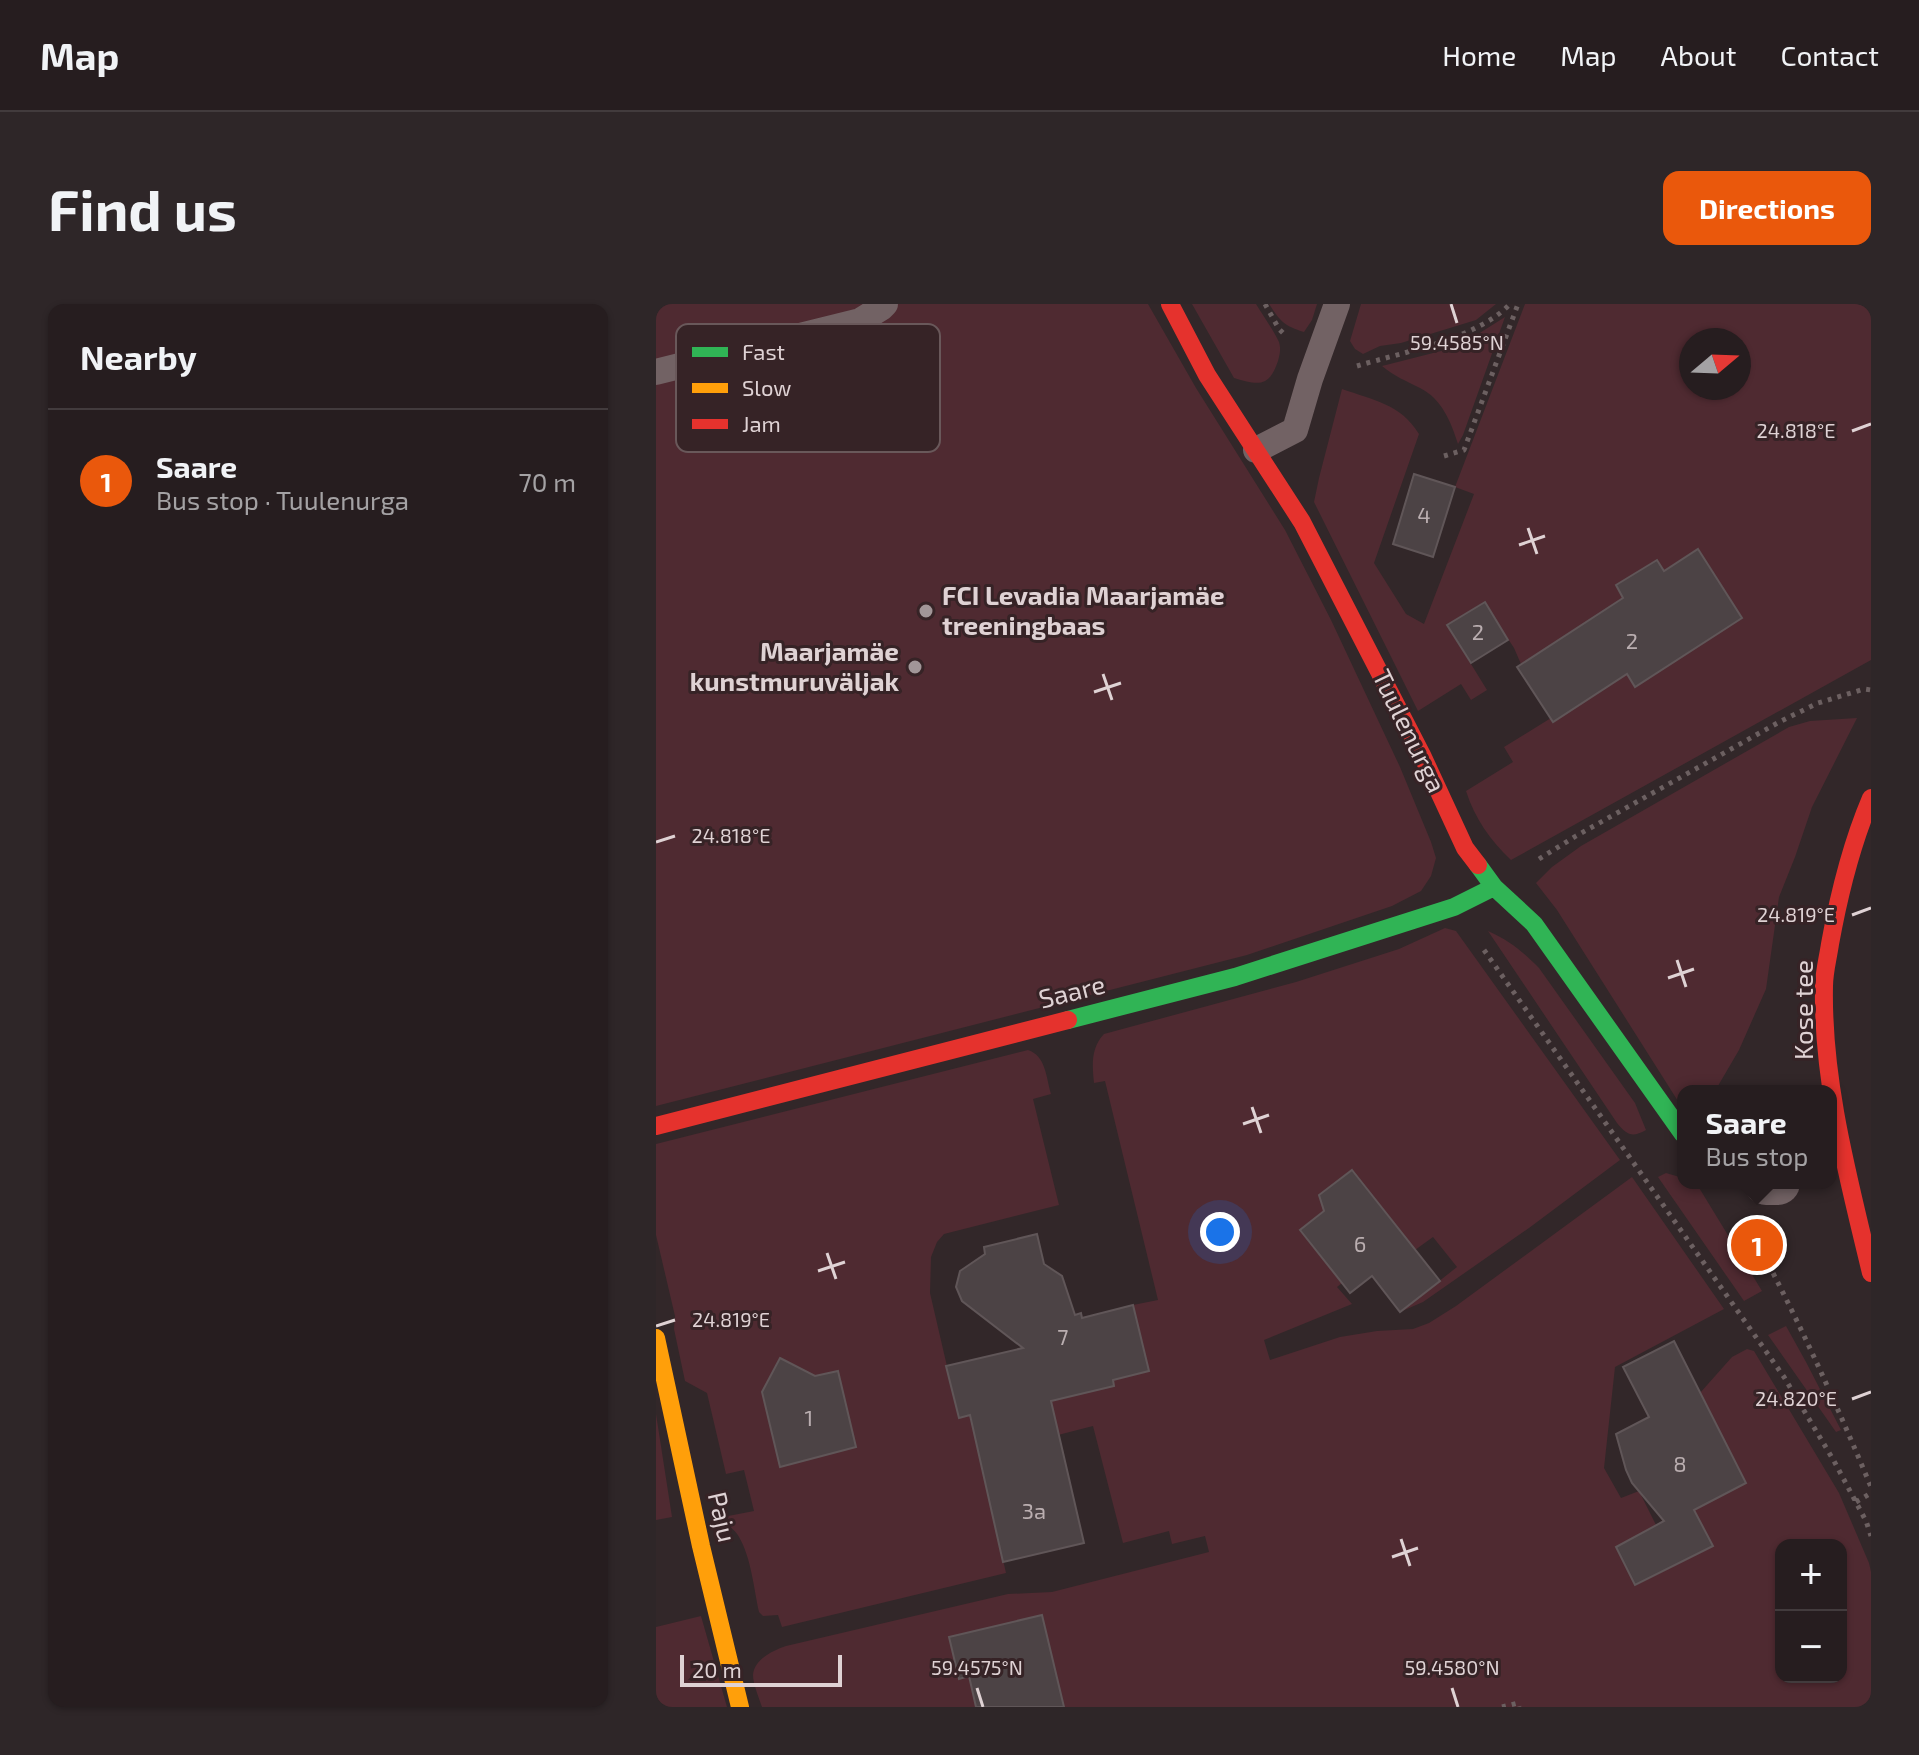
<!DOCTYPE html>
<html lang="en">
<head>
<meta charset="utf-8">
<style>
  :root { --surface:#261d1f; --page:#2e2628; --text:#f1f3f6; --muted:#a4a2a4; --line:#423b3d; --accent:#ea580c }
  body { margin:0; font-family:"Exo 2",sans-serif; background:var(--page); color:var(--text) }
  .controls { position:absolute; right:24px; bottom:24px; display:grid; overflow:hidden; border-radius:16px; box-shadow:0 2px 6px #0004 }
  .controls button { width:72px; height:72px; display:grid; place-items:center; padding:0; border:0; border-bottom:2px solid var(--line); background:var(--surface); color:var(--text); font:40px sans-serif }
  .compass { position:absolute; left:1023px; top:24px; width:72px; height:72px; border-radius:50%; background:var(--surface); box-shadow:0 2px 6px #0004; rotate:71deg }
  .scale { position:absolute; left:24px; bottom:20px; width:162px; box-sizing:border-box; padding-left:8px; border:4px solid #dfd2d4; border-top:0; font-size:22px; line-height:28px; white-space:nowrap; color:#dfd2d4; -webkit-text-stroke:6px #362326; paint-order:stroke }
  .you { position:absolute; left:564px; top:928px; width:28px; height:28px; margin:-20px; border:6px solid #fff; border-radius:50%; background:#1a73e8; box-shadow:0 0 0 12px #1a73e833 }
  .badge { display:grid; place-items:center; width:52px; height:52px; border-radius:50%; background:var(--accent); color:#fff; font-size:26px; font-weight:700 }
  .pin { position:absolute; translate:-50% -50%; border:4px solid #fff; box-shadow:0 2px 8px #0006 }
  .popup { position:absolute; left:1021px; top:781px; width:160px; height:104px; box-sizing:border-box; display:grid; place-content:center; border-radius:16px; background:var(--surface); filter:drop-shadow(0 2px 6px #0005); font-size:26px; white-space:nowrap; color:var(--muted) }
  .popup b { font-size:30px; color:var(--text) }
  .popup::after { content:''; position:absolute; left:50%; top:100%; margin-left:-16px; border:16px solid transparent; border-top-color:var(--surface) }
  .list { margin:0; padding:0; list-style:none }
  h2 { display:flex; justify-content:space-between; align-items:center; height:104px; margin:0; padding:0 32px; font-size:34px }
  h2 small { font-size:26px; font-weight:400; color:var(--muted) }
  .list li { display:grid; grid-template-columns:52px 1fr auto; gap:24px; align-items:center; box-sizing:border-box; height:144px; padding:0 32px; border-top:2px solid var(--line) }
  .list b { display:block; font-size:30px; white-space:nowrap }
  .list p { margin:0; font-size:26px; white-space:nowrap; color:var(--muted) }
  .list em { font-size:26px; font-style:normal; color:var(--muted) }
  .map { position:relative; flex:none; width:1215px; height:1403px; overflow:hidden; border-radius:16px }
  header { display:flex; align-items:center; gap:48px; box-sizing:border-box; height:112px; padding:0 40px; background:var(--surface); border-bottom:2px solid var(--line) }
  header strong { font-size:38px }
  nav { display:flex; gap:44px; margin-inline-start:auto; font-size:28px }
  .intro { display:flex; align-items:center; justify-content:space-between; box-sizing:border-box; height:192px; padding:0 48px }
  h1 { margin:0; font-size:56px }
  .button { padding:20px 36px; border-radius:16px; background:var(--accent); color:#fff; font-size:28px; font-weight:700 }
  main { display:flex; gap:48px; padding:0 48px }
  aside { flex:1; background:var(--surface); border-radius:16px; box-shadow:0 2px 6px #0004 }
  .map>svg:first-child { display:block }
  .green { fill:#4f2a31; fill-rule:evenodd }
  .building { fill:#4c4345; stroke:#605658; stroke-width:2 }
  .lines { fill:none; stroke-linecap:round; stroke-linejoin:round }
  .path { stroke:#6c6061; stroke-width:5; stroke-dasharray:4 6; stroke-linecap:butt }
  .lane { stroke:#726264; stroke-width:26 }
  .street { stroke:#726264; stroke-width:44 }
  .fast { stroke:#30b455; stroke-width:18 }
  .slow { stroke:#ff9f0a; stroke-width:18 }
  .jam { stroke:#e5322d; stroke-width:18 }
  .ticks { fill:none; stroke:#dfd2d4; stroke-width:3 }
  .poi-dot { fill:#a29698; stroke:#362326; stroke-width:3 }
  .labels { text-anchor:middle; stroke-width:6; stroke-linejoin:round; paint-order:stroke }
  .number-label { font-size:22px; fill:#baaeb0 }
  .poi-label { font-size:26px; font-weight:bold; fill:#dfd2d4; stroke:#362326; text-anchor:start }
  .street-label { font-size:26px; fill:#dfd2d4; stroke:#362326 }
  .key { fill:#362326; stroke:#69585a; stroke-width:2 }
  .key-label { font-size:22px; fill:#dfd2d4 }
  .ticks-label { font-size:20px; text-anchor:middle; fill:#dfd2d4; stroke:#362326; stroke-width:6; stroke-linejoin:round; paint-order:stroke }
</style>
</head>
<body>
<header>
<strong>Map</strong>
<nav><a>Home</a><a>Map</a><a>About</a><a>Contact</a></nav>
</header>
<div class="intro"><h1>Find us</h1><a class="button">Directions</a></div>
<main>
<aside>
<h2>Nearby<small></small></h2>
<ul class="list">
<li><span class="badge">1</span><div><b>Saare</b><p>Bus stop · Tuulenurga</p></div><em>70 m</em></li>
</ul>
</aside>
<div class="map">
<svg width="1215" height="1403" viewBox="0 0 1215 1403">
  <rect width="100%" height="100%" fill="#322729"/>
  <path class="green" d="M0 0H492L540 84 629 226 675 316 744 463 775 538 780 554 775 572 765 587 736 602 591 651 0 802Z
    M536 0H600C607 12 617 25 623 38 625 45 624 50 622 57 613 84 602 81 578 74Z
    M613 0H661L656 16 648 28C628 22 624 17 613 0Z
    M705 0H840L820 16 745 39 724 42 707 50 699 45 694 37Z
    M869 0H1201L1215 4V356L855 556C834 536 819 515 810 487L857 458 848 443 895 414 897 418 971 370 979 383 1086 313 1042 245 1007 267 960 281 967 294 865 360 858 344 828 298 791 321 831 386 815 396 805 380 762 407 658 198 663 174 686 85C717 96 745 100 763 130L718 259 750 310 768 320 818 190 799 183ZM1035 36H1083V84H1035Z
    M849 13 807 131 802 140C795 118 786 95 764 84 750 77 738 72 726 62L785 47 811 37Z
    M1201 414 1156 503 1139 553 1123 593 1110 685 1083 746 1059 787H1027V805L901 606 880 579 896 563 925 542 1133 423 1154 417Z
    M789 624 800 627 964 856 873 924 767 998 744 1008 801 963 777 933 759 946 695 866 664 891 668 907 644 926 686 979 681 983 696 1000 608 1036 614 1056 684 1033 721 1027 757 1025 773 1019 800 1002 976 873 1068 1005 959 1063 948 1164 965 1194 983 1187 1000 1221 960 1243 980 1281 1057 1242 1038 1206 1090 1179 1044 1089 1076 1053 1091 1045 1098 1047 1183 1189 1213 1259 1215 1268V1403H106C103 1394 97 1380 97 1371 98 1355 118 1346 130 1342L352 1290 396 1288 553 1248 549 1232 516 1240 513 1227 467 1239 437 1122 402 1131 329 1175 350 1269 126 1323 122 1311 107 1312 103 1308C98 1285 95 1253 83 1233 79 1225 70 1222 67 1213L98 1207 88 1166 70 1170 51 1089 29 1077 18 1025 19 1012 0 931V840L372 746C390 752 390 773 395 790L377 795 403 901 288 930 281 938 275 953 274 989 303 1114 366 1098 367 1104 458 1082 457 1076 477 1001 502 996 449 777 438 779C436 760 435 744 448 730L640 678 743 645ZM1125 1241H1185V1373H1125Z
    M832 627C854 637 866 647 883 664L979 799 990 826C976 834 971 831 961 819Z
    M1010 869 1027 874V879H1036L1042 882 1106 987 1088 997 1002 873Z
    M1130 1022 1150 1058 1185 1126 1180 1128 1112 1031Z
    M0 1110 16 1213 0 1216Z
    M45 1312 71 1403H0V1323Z"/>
  <path class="building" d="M758 170 799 183 777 253 737 240Z
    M1042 245 1086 314 979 383 971 370 897 418 861 363 967 294 960 281 1001 256 1008 267Z
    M829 298 852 336 815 359 791 321Z
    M696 866 784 977 744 1008 716 972 694 989 644 926 668 907 663 891Z
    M381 930 388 960 406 972 419 1011 425 1009 426 1014 477 1001 493 1067 457 1076 458 1082 395 1097 428 1239 347 1258 314 1111 303 1114 290 1062 367 1044 306 997 300 983 304 967 329 950 328 943Z
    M1018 1037 1090 1179 1038 1206 1057 1242 979 1281 960 1243 1008 1217 976 1179 970 1166 960 1130 993 1113 967 1063Z
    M124 1054 159 1072 182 1067 200 1143 124 1163 106 1088Z
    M386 1311 408 1403H320L313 1372 303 1375 293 1333Z"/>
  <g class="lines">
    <path class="path" d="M609 0 623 25 627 29
      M701 62C747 48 821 35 854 0
      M788 152 808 146 862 0
      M883 555 920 532 1125 417 1162 399 1208 385 1215 386
      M828 646 1128 1073 1178 1157 1210 1217 1215 1232
      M1092 926C1100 941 1110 954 1117 969 1153 1039 1185 1111 1215 1183
      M1200 1198 1215 1189
      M846 1403 862 1399 863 1403"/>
    <path class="lane" d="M0 68 204 17 225 4 229 0
      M600 146 639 126 654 75 681 0"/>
    <path class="street" d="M1110 879H1122"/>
    <path class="fast" d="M822 561 838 583 878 620 1027 830
      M412 716 579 673 798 603 838 583"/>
    <path class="slow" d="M0 1034 45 1242 84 1403"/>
    <path class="jam" d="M514 0 551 71 646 218 766 451 809 544 822 561
      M1215 494C1195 541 1183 590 1174 640 1172 654 1168 668 1168 682 1166 779 1193 876 1215 969
      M0 822 412 716"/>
  </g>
  <path class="ticks" d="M795 0 801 19M1196 127 1215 120M872 224 881 250M863 241 889 232M447 370 456 396M438 388 465 379M0 538 19 532M1196 611 1215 604M1021 656 1030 683M1012 674 1038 665M596 803 605 829M587 820 613 811M171 949 180 975M162 967 189 958M0 1022 19 1016M1196 1095 1215 1088M745 1235 754 1262M736 1253 762 1244M321 1384 327 1403M796 1384 802 1403"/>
  <g class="poi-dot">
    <circle cx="270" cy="307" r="8"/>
    <circle cx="259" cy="363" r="8"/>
  </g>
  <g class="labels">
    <g class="number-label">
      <text x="768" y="219">4</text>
      <text x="822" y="336">2</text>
      <text x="976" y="345">2</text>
      <text x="704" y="948">6</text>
      <text x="407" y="1041">7</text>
      <text x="153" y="1122">1</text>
      <text x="1024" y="1168">8</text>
      <text x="378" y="1215">3a</text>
    </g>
    <g class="poi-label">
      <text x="286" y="301">FCI Levadia Maarjamäe<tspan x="286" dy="30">treeningbaas</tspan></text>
      <text x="243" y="357" text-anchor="end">Maarjamäe<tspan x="243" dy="30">kunstmuruväljak</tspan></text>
    </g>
    <g class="street-label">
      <text transform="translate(753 427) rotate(64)" y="9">Tuulenurga</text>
      <text transform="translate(416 688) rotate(-14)" y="9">Saare</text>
      <text transform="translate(1148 706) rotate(-90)" y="9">Kose tee</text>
      <text transform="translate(66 1213) rotate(77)" y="9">Paju</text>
    </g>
  </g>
  <rect x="20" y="20" width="264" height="128" rx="12" class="key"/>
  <rect x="36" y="43" width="36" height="10" fill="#30b455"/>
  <rect x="36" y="79" width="36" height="10" fill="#ff9f0a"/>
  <rect x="36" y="115" width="36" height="10" fill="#e5322d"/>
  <g class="key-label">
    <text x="86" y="56">Fast</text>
    <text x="86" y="92">Slow</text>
    <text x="86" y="128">Jam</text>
  </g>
  <g class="ticks-label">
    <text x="801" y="46">59.4585°N</text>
    <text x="1140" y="134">24.818°E</text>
    <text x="75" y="539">24.818°E</text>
    <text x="1140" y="618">24.819°E</text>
    <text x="75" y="1023">24.819°E</text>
    <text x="1140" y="1102">24.820°E</text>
    <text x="321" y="1371">59.4575°N</text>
    <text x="796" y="1371">59.4580°N</text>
  </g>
</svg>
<div class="controls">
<button>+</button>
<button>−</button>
</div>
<svg class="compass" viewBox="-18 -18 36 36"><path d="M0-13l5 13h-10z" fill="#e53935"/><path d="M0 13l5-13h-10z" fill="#a4a2a4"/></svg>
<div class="scale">20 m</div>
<div class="you"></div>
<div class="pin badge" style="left:1101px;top:941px">1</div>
<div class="popup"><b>Saare</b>Bus stop</div>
</div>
</main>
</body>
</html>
